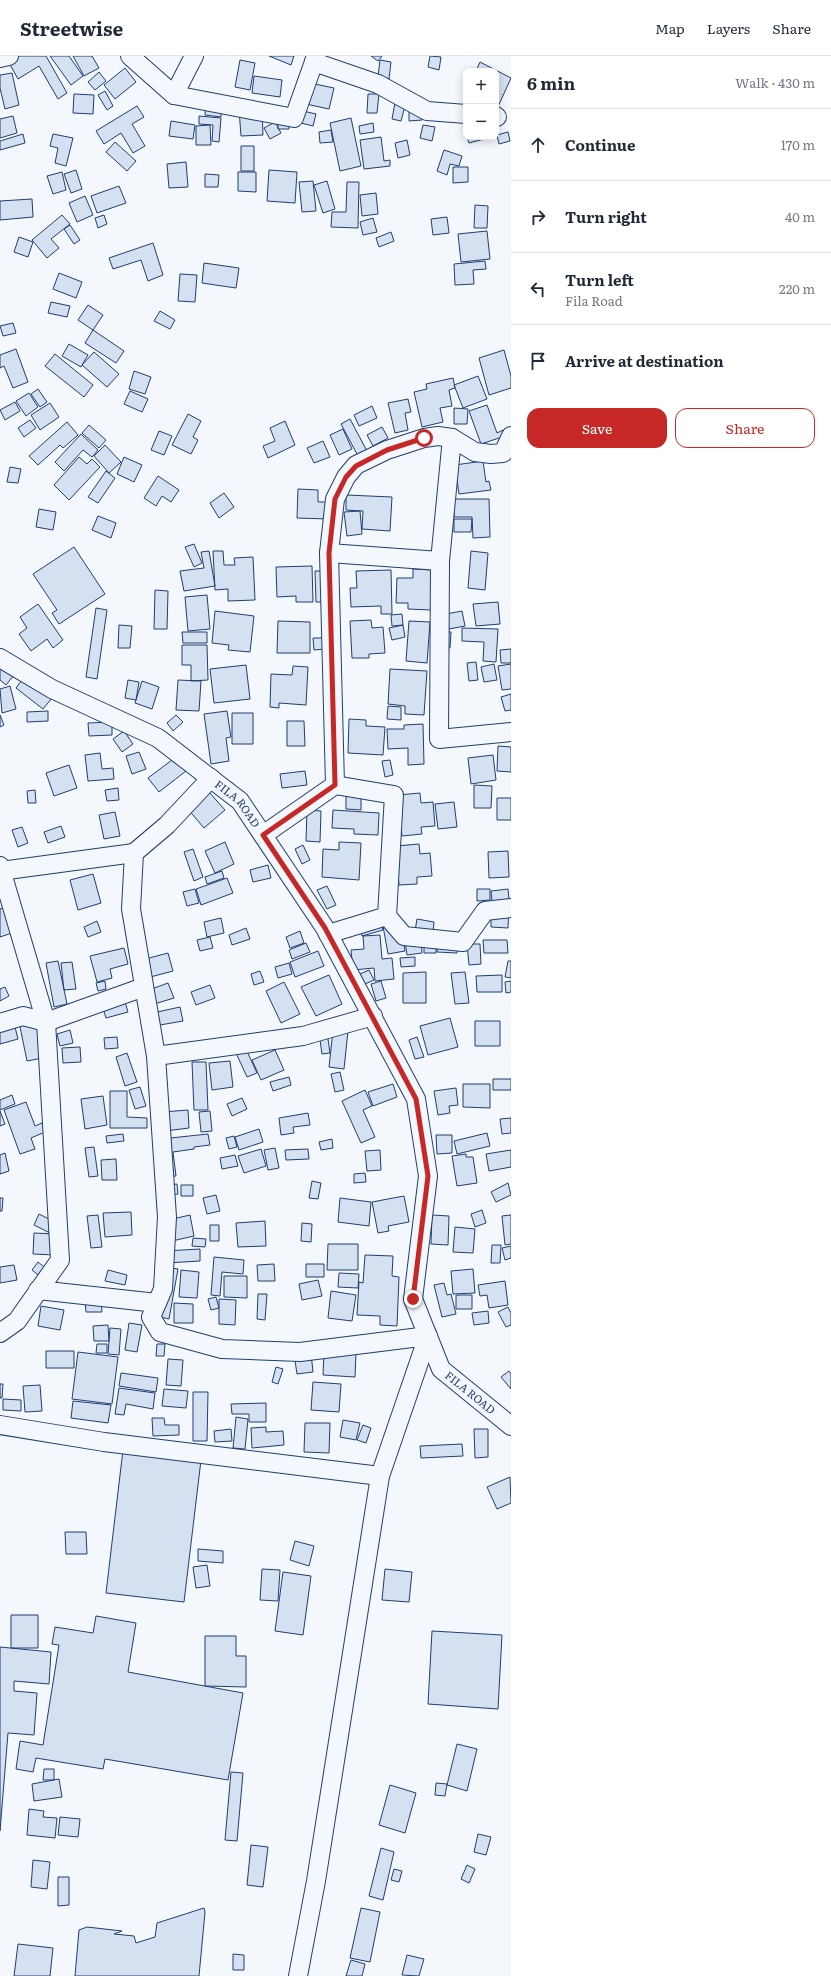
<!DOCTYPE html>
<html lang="en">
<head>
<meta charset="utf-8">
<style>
  :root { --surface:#fff; --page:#f2f2f3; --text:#1f2937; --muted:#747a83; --line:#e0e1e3; --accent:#c62828 }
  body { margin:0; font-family:Literata,serif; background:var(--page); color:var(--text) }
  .controls { position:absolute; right:12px; top:12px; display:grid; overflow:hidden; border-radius:8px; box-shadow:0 2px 10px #0003 }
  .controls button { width:36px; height:36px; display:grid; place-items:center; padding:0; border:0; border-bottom:1px solid var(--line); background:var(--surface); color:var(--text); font:20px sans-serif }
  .stop { position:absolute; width:12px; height:12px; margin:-9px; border:3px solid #c62828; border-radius:50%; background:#fff }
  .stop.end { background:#c62828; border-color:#fff; box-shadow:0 1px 4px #0008 }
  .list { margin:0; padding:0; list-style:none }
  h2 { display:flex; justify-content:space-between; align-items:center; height:52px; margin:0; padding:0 16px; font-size:17px }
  h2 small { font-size:13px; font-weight:400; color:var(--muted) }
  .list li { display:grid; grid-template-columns:26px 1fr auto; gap:12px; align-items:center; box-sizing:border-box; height:72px; padding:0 16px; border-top:1px solid var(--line) }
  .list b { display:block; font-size:15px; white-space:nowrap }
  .list p { margin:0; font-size:13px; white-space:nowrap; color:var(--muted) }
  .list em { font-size:13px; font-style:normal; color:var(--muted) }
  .actions { display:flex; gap:8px; padding:12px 16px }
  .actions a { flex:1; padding:9px 0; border:1px solid var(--accent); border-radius:12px; text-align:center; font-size:14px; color:var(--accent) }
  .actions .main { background:var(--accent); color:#fff }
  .icon { flex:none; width:22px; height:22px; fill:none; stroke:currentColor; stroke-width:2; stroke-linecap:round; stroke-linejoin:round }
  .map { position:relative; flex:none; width:511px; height:1920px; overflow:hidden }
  header { display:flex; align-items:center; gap:24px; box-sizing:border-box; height:56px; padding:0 20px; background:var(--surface); border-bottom:1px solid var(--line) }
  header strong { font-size:19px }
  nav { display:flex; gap:22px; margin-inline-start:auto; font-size:14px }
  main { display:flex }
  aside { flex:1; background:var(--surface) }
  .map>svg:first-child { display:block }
  .building { fill:#d5e0f0; stroke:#1d3f73 }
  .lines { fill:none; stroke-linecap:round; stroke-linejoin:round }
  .minor-casing { stroke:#1d3f73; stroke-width:20 }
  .minor { stroke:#f4f7fb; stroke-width:18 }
  .route { stroke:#c62828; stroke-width:5 }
  .labels { text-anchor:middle; stroke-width:3; stroke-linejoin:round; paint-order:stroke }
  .street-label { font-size:11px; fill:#1d3f73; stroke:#f4f7fb }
</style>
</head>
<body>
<header>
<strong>Streetwise</strong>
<nav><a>Map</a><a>Layers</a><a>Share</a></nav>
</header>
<main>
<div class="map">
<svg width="511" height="1920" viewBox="0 0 511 1920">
  <rect width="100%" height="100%" fill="#f4f7fb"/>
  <path class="building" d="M17 0H46L67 37 58 43 39 10 18 23 8 5Z
    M50 0H69L83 20 71 29Z
    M73 0H92L99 12 84 20Z
    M269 0H294L291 9Z
    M371 0H382L378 5Z
    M430 0 441 1 439 14 428 11Z
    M240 4 255 7 250 34 235 31Z
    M380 4 391 6 389 23 378 21Z
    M480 6 511 22 496 55V15H476Z
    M125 12 136 26 115 43 104 29Z
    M99 16 106 25 95 34 88 26Z
    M12 17 19 49 5 53 0 32V19Z
    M254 20 282 24 280 41 252 37Z
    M310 27 334 32 329 53 306 48Z
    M105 35 113 50 107 54 98 39Z
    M74 38 94 39 93 58 73 57Z
    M368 38H379L377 57H367Z
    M206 44 222 45 221 61 205 59Z
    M395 47 405 50 401 65 392 63Z
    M409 48H422V64L409 65Z
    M137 50 144 61 132 68 145 90 133 97 121 77 104 88 96 75Z
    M262 52 263 79 241 80 239 53Z
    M278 55 289 56V73H278Z
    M303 55 316 58 313 70 301 67Z
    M13 60 17 77 0 82V63Z
    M199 60 221 62 219 86 212 85 213 69 199 68Z
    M351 62 361 110 340 115 330 67Z
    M171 65 195 69 193 83 169 80Z
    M275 66 281 77 270 83 264 72Z
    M373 67 374 76 360 78 359 70Z
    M210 69 211 89H196V70Z
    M423 69 435 71 432 85 420 82Z
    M331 74 333 86 320 87 319 76Z
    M508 76 510 85 499 88 497 79Z
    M23 78 25 87 0 94V85Z
    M53 78 73 82 66 110 55 107 58 92 50 90Z
    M381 81 384 105 390 104V110L364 113 360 84Z
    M467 81H483L484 83 469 87Z
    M407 84 410 99 398 102 395 87Z
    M115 86 136 105 127 115 106 96Z
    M241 90H254V115H241Z
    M444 94 462 100 459 110 450 108 447 119 437 115Z
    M186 106 188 131 169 132 167 108Z
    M453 111H468V126L453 127Z
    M76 114 82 133 71 137 64 118Z
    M269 114 297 116 295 147 267 145Z
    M62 116 66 134 53 138 47 120Z
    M238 116H256V136L238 135Z
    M205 118 219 119 218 131H205Z
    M313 125 316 155 302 156 299 126Z
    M327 125 335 153 323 157 314 129Z
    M347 126H359L358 172 331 171 332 156H346Z
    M119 130 126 147 97 157 91 140Z
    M376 137 378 158 362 160 360 139Z
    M85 140 93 159 77 166 69 147Z
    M32 143 33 161 0 164V145Z
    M475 149 488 150 487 172H474Z
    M62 159 70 168 51 183 59 192 47 202 32 184Z
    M104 159 107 168 98 172 95 162Z
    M447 161 449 177 433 179 431 163Z
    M373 162 377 176 363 179 360 166Z
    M70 169 80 184 74 188 64 173Z
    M487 175 490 203 461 206 458 178Z
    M391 176 394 185 379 191 376 182Z
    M19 181 33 186 28 201 14 196Z
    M153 187 163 219 148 225 141 204 113 213 109 202Z
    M485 205 486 213 473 214 474 228 455 229 454 208Z
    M204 207 239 212 236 232 202 227Z
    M59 217 82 226 76 242 53 233Z
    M180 218 197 219 195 246 178 245Z
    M51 246 70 250 67 261 48 257Z
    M88 249 103 259 93 274 78 264Z
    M160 255 175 264 170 273 154 265Z
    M13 267 16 277 3 280 0 270Z
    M93 274 124 295 116 307 85 287Z
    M69 288 88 299 81 311 62 300Z
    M16 293 28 326 13 332 4 310 0 312V299Z
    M504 294 511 320V332L489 339 479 302Z
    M94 296 119 318 107 331 82 309Z
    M55 298 93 329 84 341 45 310Z
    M134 315 151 321 145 338 129 333Z
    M478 320 487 343 463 352 454 329Z
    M453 322 455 332 449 334 452 350 440 352 443 366 422 371 414 336 427 333 426 328Z
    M38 333 47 346 40 351 31 338Z
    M130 335 148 343 142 356 124 348Z
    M29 337 38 351 26 360 16 345Z
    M408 343 411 356 405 357 408 374 395 377 388 347Z
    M15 346 20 355 5 364 0 354Z
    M50 347 59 361 40 374 31 359Z
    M487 349 497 377 503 374 505 380 481 388 469 355Z
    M372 350 377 362 359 370 354 359Z
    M454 352 468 353 467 368H454Z
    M188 358 201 365 193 381 198 384 191 398 172 389Z
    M350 363 367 395 358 400 341 368Z
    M30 364 36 372 24 381 18 372Z
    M285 365 295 389 268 402 263 390 275 385 270 372Z
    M67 366 78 379 63 392 60 389 38 409 29 400Z
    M89 369 106 384 99 392 82 377Z
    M382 371 388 382 373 390 367 379Z
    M343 373 352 393 339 399 330 379Z
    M159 375 172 380 164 399 151 394Z
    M81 378 98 394 92 401 83 394 64 415 55 406Z
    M323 385 330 401 314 407 307 392Z
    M105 389 121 406 109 417 94 400Z
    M79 401 87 408 92 403 100 411 69 444 54 429Z
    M124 401 142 409 134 426 117 418Z
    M483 405 486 426 489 425 491 434 459 438 455 409Z
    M10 411 21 413 18 427 7 426Z
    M106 415 115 422 98 447 88 441Z
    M158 420 179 434 171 446 162 440 156 450 144 442Z
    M298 433 318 434V446H329L328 463 297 462Z
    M224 437 234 451 219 462 210 447Z
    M346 439 392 441 390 475 362 473 363 455 346 454Z
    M454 443H489L490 481 473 482 472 461H454Z
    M39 453 56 456 53 474 36 471Z
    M360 455 362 478 347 480 344 456Z
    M98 460 116 467 111 482 92 474Z
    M454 463H472L471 476H454Z
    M194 488 202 507 194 511 185 491Z
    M74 491 105 538 59 568 52 557 57 554 33 518Z
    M209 495 215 530 184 535 180 515 204 512 201 496Z
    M213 495H223L224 509H235L234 502 253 501 255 544 228 545V533L215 534Z
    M471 495 488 497 485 534 468 532Z
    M312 510 313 546H296V540L277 541 276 511Z
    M413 513 432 514 431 554 408 553V547H396L397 522H413Z
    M391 514 392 558H381V550L351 551 350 532H357L356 515Z
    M315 515H325L326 546H316Z
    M155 534 168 535 167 573H154Z
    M207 539 210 573 188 575 185 541Z
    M498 546 500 568 476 570 473 548Z
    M38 548 63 584 53 592 47 583 31 595 19 578 27 572 20 561Z
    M96 552 107 554 97 623 86 621Z
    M215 555 254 560 250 596 228 594 229 589 212 587Z
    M462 555 465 570 449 573 446 558Z
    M402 558 403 569 392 570 391 559Z
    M371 564 372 572 383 571 385 597 369 598V602H352L350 565Z
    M278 565 310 566V597H277Z
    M409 565 430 566 427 607 406 605Z
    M119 569 132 570 130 592H118Z
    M403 569 405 581 392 584 389 572Z
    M462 572 498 573 496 606 483 605 484 586 462 585Z
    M441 575 451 576 450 592H440Z
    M182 576H207V587H183Z
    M313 582H324L325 593 314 594Z
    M182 589H207L208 624 191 625V609H182Z
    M511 593V607H501L500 594Z
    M476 606 478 624 469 625 467 607Z
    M494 608 497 624 484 626 481 611Z
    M511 608V633L502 634 498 610Z
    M246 609 250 643 214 647 210 613Z
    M0 610 14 619 6 629 0 624Z
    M293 610 308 611 306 649 279 647V652L270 651 271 618 292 619Z
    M390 613 427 615 424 659 405 658V650L388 648Z
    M24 621 52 642 43 653 16 632Z
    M128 624 139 626 136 644 125 642Z
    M178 624 201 625 199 655 176 654Z
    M142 625 159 631 152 653 135 647Z
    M10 630 16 653 2 657 0 633Z
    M511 638V654L505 655 501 641Z
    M388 650 401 651V664L387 663Z
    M48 655V665L27 666V656Z
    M227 655 231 681 226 682 229 705 211 708 204 658Z
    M232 657H253V688H232Z
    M0 659 4 669 0 671Z
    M176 659 183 666 173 675 167 667Z
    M349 663 366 664V670L385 671 383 699 348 697Z
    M287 665H304L305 690H287Z
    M112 666V679L89 680 88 667Z
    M423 668 424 708 408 709V692L388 693 387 673H404V669Z
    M124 675 133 688 122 696 113 683Z
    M498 690 511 691V716L497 715Z
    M139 696 146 713 132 718 126 700Z
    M100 697 102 713 113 712 114 723 88 725 85 699Z
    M493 699 496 724 471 728 468 702Z
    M176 701 186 715 159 736 148 722Z
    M390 704 393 719 385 721 382 705Z
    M69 709 77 732 54 740 46 717Z
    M305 715 307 729 282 732 280 718Z
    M201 727 225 754 204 772 181 745Z
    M474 729 492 730 491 752H474Z
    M118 732 119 744 107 745 105 734Z
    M35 734 36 747H28L27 735Z
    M420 737 421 747 433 746 435 770 421 771 422 778 402 780 398 739Z
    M346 740 361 741V754L346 753Z
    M497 742H511V764H497Z
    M454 746 457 771 438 773 435 748Z
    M307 754 321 755 320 786 306 785Z
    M333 754 379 757 378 779 354 778V773L332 772Z
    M115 756 120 780 104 783 99 759Z
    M61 770 65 781 48 787 44 776Z
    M22 771 28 787 18 791 12 774Z
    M225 786 234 808 215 817 205 795Z
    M339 786 361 787 359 824 322 821 323 793 339 794Z
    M419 788 420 798 430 797 432 820 417 821V828L399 829 396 790Z
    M303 789 310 804 302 808 295 793Z
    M193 793 203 821 194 825 184 796Z
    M508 795 509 821 489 822 488 796Z
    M268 809 271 822 253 826 250 814Z
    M222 815 224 822 207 828 205 821Z
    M93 818 101 847 78 854 70 824Z
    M227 822 233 837 201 849 196 833Z
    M327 830 336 849 327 853 317 834Z
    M195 833 199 847 187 850 183 836Z
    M477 833H490V844L477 845Z
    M508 833 509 843 492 845 491 835Z
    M491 846H509L508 872 491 871Z
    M12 849 15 876 0 881V853Z
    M378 856 383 874 362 880 357 862Z
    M221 862 224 877 207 881 204 866Z
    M417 863 434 866 433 877 415 875Z
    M97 865 101 876 88 881 84 871Z
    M400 867 405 895 388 898 383 870Z
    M246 872 250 883 232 889 229 879Z
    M300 875 304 887 290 892 286 881Z
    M380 879 382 903 392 902 394 923 375 925 374 912 353 914 351 894 364 893 363 880Z
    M424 879H436V897H424Z
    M210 881 213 892 200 895 197 884Z
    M438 882 458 883 457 897 437 896Z
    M421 883 422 897 407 899 405 885Z
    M483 884H507L508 897H484Z
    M306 887 310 896 292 903 289 894Z
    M467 888H480L481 908 469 909Z
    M124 892 128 908 110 913 112 922 97 926 90 900Z
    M318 895 324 910 295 921 290 906Z
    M168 897 173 915 139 924 134 906Z
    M415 901V910L401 911 400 902Z
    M58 905 67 948 54 951 46 907Z
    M508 905H511V922L505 921Z
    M72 906 76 933 64 934 61 907Z
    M289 907 292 918 278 922 275 911Z
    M369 914 374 924 365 928 360 918Z
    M260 915 264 926 254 929 251 918Z
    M426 916V947H403V917Z
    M465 916 469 947 455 948 451 917Z
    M329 919 342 948 316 960 301 931Z
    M502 919V936H477L476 920Z
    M105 925 106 933 98 935 96 927Z
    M381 925 386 942 376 945 371 928Z
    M511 925V936L506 937 505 926Z
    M284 926 300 958 281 967 266 935Z
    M168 927 174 942 151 949 146 935Z
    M210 929 215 942 196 949 191 936Z
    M5 931 9 940 0 945V933Z
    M122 936 128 956 106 962 100 943Z
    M180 951 183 965 160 969 157 956Z
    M40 962 48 1001 27 1005 19 966Z
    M450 962 458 991 428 999 420 970Z
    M475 965H500V990H475Z
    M14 967 18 983 0 988V971Z
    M70 974 73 987 60 990 57 978Z
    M333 974 348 975 344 1013 329 1011Z
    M327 976 330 997 322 998 319 977Z
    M117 981 118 992 105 993 104 982Z
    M417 981 424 1001 415 1003 409 984Z
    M80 991 81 1006 63 1007 62 992Z
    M246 993 257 1017 247 1021 236 997Z
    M275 994 284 1014 261 1024 252 1004Z
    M127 997 137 1026 125 1030 116 1001Z
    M230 1005 233 1031 212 1034 209 1007Z
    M192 1006H206L208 1054H194Z
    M340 1016 344 1034 335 1036 331 1018Z
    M289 1021 291 1029 273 1035 270 1026Z
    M493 1023H511V1034H493Z
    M393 1028 397 1041 373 1050 368 1036Z
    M463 1028H490V1052L463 1051Z
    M140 1031 146 1050 135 1053 129 1034Z
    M456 1032 458 1049 449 1050 450 1057 438 1059 434 1035Z
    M365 1034 372 1050 363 1054 375 1081 361 1087 342 1045Z
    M110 1035H127V1061L147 1062V1072H110Z
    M12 1039 15 1048 0 1054V1044Z
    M103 1040 107 1069 85 1073 81 1043Z
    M242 1042 247 1053 232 1060 227 1048Z
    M26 1046 35 1070 42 1067 45 1076 31 1082 35 1093 20 1098 4 1054Z
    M188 1054 189 1072 165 1075 163 1056Z
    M0 1055 5 1068 0 1070Z
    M210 1055 212 1075 201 1076 199 1056Z
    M308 1057 310 1069 293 1071 294 1077 281 1079 279 1062Z
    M511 1062V1077L502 1078 500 1063Z
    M259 1073 263 1086 239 1094 235 1081Z
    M487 1077 490 1090 457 1098 454 1085Z
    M123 1078 124 1085 107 1087 106 1080Z
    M208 1078 210 1089 194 1091V1093L173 1096 176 1120 165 1121 161 1083Z
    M436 1079H452V1097L437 1098Z
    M234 1080 237 1091 229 1093 226 1082Z
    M332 1083 333 1092 321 1094 319 1086Z
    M94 1091 98 1120 89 1121 85 1092Z
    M275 1092 279 1112 268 1114 264 1094Z
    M261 1093 266 1110 244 1117 238 1100Z
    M308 1093 309 1103 286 1104 285 1094Z
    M380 1094 381 1114 367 1115 365 1095Z
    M511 1094V1111L489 1115 486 1098Z
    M5 1097 9 1115 0 1118V1099Z
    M466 1098V1101H473L477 1127 457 1130 452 1100Z
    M235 1099 238 1110 222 1113 220 1102Z
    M116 1103 117 1124H102L101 1104Z
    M365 1117 366 1126 354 1127V1118Z
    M312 1125 321 1127 318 1143 309 1142Z
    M508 1127 511 1139 496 1146 491 1136Z
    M177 1128 178 1138 162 1140 161 1130Z
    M181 1129H193V1140H181Z
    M216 1139 220 1155 207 1158 203 1142Z
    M404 1140 409 1166 388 1170 389 1175 378 1177 372 1146Z
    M0 1142H3L2 1155H0Z
    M340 1142 371 1146 369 1170 338 1166Z
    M482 1154 486 1167 475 1171 471 1158Z
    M131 1156 132 1179 105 1181 103 1157Z
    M39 1158 55 1166 50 1177 34 1169Z
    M98 1159 102 1191 91 1192 87 1160Z
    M190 1159 194 1180 172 1185 168 1164Z
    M432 1159 449 1160 448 1189 431 1188Z
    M511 1159V1188L505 1189 502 1160Z
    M265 1165 266 1190 238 1191 236 1167Z
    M302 1167 312 1168 311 1186 301 1185Z
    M210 1169H219V1185H210Z
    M455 1171 475 1173 473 1197 453 1196Z
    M34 1177 56 1178 55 1199 33 1198Z
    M193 1182 206 1183 205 1191 192 1190Z
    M328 1188H358V1214H327Z
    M492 1189H501L500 1207H491Z
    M511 1190V1202L505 1204 502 1192Z
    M200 1193V1205L166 1207 165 1195Z
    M365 1199 393 1200 392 1220 399 1221 397 1270 380 1269V1260L357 1259 359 1226 363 1227Z
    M214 1201 244 1204 243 1218 222 1216 220 1240 211 1239Z
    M38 1206 48 1214 42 1222 32 1214Z
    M274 1208 275 1225H258L257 1209Z
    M306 1208H324V1221H306Z
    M14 1209 17 1224 0 1227V1211Z
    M165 1211 178 1213 169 1263 156 1260Z
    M473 1213 475 1237 453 1238 451 1215Z
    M108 1214 127 1219 125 1229 105 1225Z
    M181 1214 199 1216 197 1242 179 1241Z
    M339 1217 359 1218 358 1232 338 1231Z
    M224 1220H247V1242L224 1241Z
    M318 1224 322 1240 302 1244 299 1228Z
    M505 1225 508 1249 489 1252 487 1239 480 1240 478 1229Z
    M444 1227 447 1239 451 1238 456 1258 442 1261 434 1229Z
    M331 1235 356 1239 352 1265 328 1262Z
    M258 1238H267L265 1264 257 1263Z
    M456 1239H472V1253H456Z
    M216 1241 219 1252 211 1254 208 1243Z
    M219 1243 236 1244 235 1269 219 1268Z
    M85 1244H101L102 1256H86Z
    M174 1247 193 1248V1267H174Z
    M41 1250 64 1254 60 1274 38 1270Z
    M508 1251 511 1257V1269L506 1271 498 1256Z
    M488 1255 489 1267 474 1269 472 1257Z
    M129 1267 142 1269 137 1296 125 1294Z
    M108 1269 109 1285H94L93 1270Z
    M110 1272 121 1273 119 1299 108 1298Z
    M97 1288H107V1297H96Z
    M157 1288H165L164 1300H156Z
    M46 1295H74V1312H46Z
    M324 1295 356 1297 355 1321 323 1319Z
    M78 1296 118 1301 112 1348 72 1343Z
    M311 1297 313 1316 297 1318 294 1298Z
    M168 1303 183 1304 181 1330 166 1329Z
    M276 1311 283 1313 278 1328 272 1326Z
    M509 1315 511 1318V1333L501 1321Z
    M121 1317 158 1322 156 1336 119 1330Z
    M313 1326 341 1328 339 1356 311 1354Z
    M0 1328H3L2 1342H0Z
    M40 1329 42 1355 25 1356 23 1330Z
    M119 1332 155 1337 153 1353 126 1348 124 1359 115 1358Z
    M164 1333 188 1335 186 1352 162 1350Z
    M193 1336H208L207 1385H193Z
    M3 1343 21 1344V1355L3 1354Z
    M73 1345 111 1349 108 1367 71 1362Z
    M266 1347V1366H249V1358H232L231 1348Z
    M236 1361 248 1363 245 1393 233 1392Z
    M152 1362H164L165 1369H179V1379L153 1380Z
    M343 1364 360 1367 356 1384 340 1381Z
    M305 1367H330L329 1397 304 1396Z
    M363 1369 371 1372 366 1387 357 1384Z
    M266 1371V1376L283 1375 284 1389 252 1392 251 1372Z
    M231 1373 232 1385 215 1386 214 1375Z
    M474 1373H488V1401L475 1402Z
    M462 1388 463 1400 421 1402 420 1390Z
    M123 1394 201 1404 184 1546 106 1537Z
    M510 1421 511 1447 497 1453 487 1431Z
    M65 1476H86L87 1498H66Z
    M295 1485 314 1490 309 1510 290 1504Z
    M198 1493 223 1495V1507L198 1505Z
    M207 1509 210 1530 196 1532 193 1511Z
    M262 1513 280 1514 278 1545 260 1544Z
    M385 1513 412 1516 409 1546 382 1544Z
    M283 1516 311 1520 303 1579 275 1575Z
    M11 1559H38V1592H11Z
    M96 1560 136 1567 128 1616 243 1637 228 1724 105 1703 103 1713 36 1702 33 1716 16 1713 20 1685 43 1689 59 1589 52 1588 55 1571 93 1577Z
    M432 1575 502 1579 498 1653 428 1648Z
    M205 1580H236V1600H246V1631L205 1630Z
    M0 1591 51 1596 49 1628 14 1625V1635L37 1637 34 1679 8 1677 0 1775Z
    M457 1688 477 1693 467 1735 447 1729Z
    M44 1713H54V1724H43Z
    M231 1716 243 1717 237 1785 225 1784Z
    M59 1723 62 1741 34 1745 32 1728Z
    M436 1727 447 1728 445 1740 435 1739Z
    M390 1729 416 1737 405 1777 379 1769Z
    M29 1753 44 1755 43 1761 57 1762 55 1782 27 1779Z
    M60 1761 80 1763 78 1781 58 1779Z
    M478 1778 491 1781 486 1799 474 1796Z
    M251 1789 268 1791 263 1831 247 1829Z
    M381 1792 394 1796 383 1844 369 1840Z
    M33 1804 50 1806 47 1833 31 1831Z
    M467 1809 475 1813 469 1827 461 1823Z
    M394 1813 402 1815 399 1826 391 1824Z
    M58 1821H69V1849L58 1850Z
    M204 1852 205 1856 199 1920H75L79 1874 87 1871 122 1875 114 1878 134 1880 136 1887 155 1881 157 1867Z
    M361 1852 380 1856 370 1906 350 1902Z
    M18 1888 53 1892 50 1920H14Z
    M233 1898 244 1899V1914H233Z
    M407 1899 424 1903 419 1920 402 1919Z
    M351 1904 365 1908 362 1920H346Z"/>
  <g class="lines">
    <defs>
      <g id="minor">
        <path d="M130 0 174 39"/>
        <path d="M194 0 174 39 294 62 316 0"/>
        <path d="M0 2 9 0"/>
        <path d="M314 6 378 28 427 55 466 58"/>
        <path d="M496 60 497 61"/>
        <path d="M452 382 440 505 439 683 511 676"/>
        <path d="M329 497 440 505"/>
        <path id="s1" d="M0 602 52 633 158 682 240 745 325 872 416 1043 428 1120 413 1243 441 1313 511 1370"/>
        <path d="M211 722 167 769 134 797 131 853 156 1000 167 1161 163 1233 151 1261 160 1276 222 1293 300 1296 428 1280 380 1420 316 1825 298 1920"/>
        <path d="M263 779 335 729 329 497 335 443 346 421 356 409 387 394 424 382 438 380 452 382 475 396 491 398 503 397 511 380"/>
        <path d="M0 810 46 966 60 1204 17 1265 0 1277"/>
        <path d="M0 815 134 797"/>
        <path d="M387 860 404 880 463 886 485 855 511 852"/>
        <path d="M328 878 387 860 394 739 335 729"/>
        <path d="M0 967 23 960 46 966 144 931"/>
        <path d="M156 1000 303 980 373 960"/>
        <path d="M38 1234 157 1247"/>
        <path d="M0 1369 104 1386 380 1420"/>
      </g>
    </defs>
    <use href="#minor" class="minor-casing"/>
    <use href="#minor" class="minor"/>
  </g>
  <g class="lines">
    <path class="route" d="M413 1243 428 1120 416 1043 325 872 263 779 335 729 329 497 335 443 346 421 356 410 387 394 424 382"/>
  </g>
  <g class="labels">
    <g class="street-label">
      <text dy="4" stroke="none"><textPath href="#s1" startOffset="281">FILA ROAD</textPath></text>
      <text dy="4" stroke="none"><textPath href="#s1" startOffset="942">FILA ROAD</textPath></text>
    </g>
  </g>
</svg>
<div class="controls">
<button>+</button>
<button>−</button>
</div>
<div class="stop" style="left:424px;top:382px"></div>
<div class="stop end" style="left:413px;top:1243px"></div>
</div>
<aside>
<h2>6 min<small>Walk · 430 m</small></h2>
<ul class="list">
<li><svg class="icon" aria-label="ahead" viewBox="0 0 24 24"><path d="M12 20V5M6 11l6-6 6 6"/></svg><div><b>Continue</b></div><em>170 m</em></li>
<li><svg class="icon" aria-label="right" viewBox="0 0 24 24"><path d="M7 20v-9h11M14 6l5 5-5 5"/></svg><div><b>Turn right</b></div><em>40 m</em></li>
<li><svg class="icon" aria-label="left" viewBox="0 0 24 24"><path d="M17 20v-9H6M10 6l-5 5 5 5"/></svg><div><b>Turn left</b><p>Fila Road</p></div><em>220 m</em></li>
<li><svg class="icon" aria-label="arrive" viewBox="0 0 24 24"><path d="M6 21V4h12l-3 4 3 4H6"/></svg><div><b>Arrive at destination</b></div></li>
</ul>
<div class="actions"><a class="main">Save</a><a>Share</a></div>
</aside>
</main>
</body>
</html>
